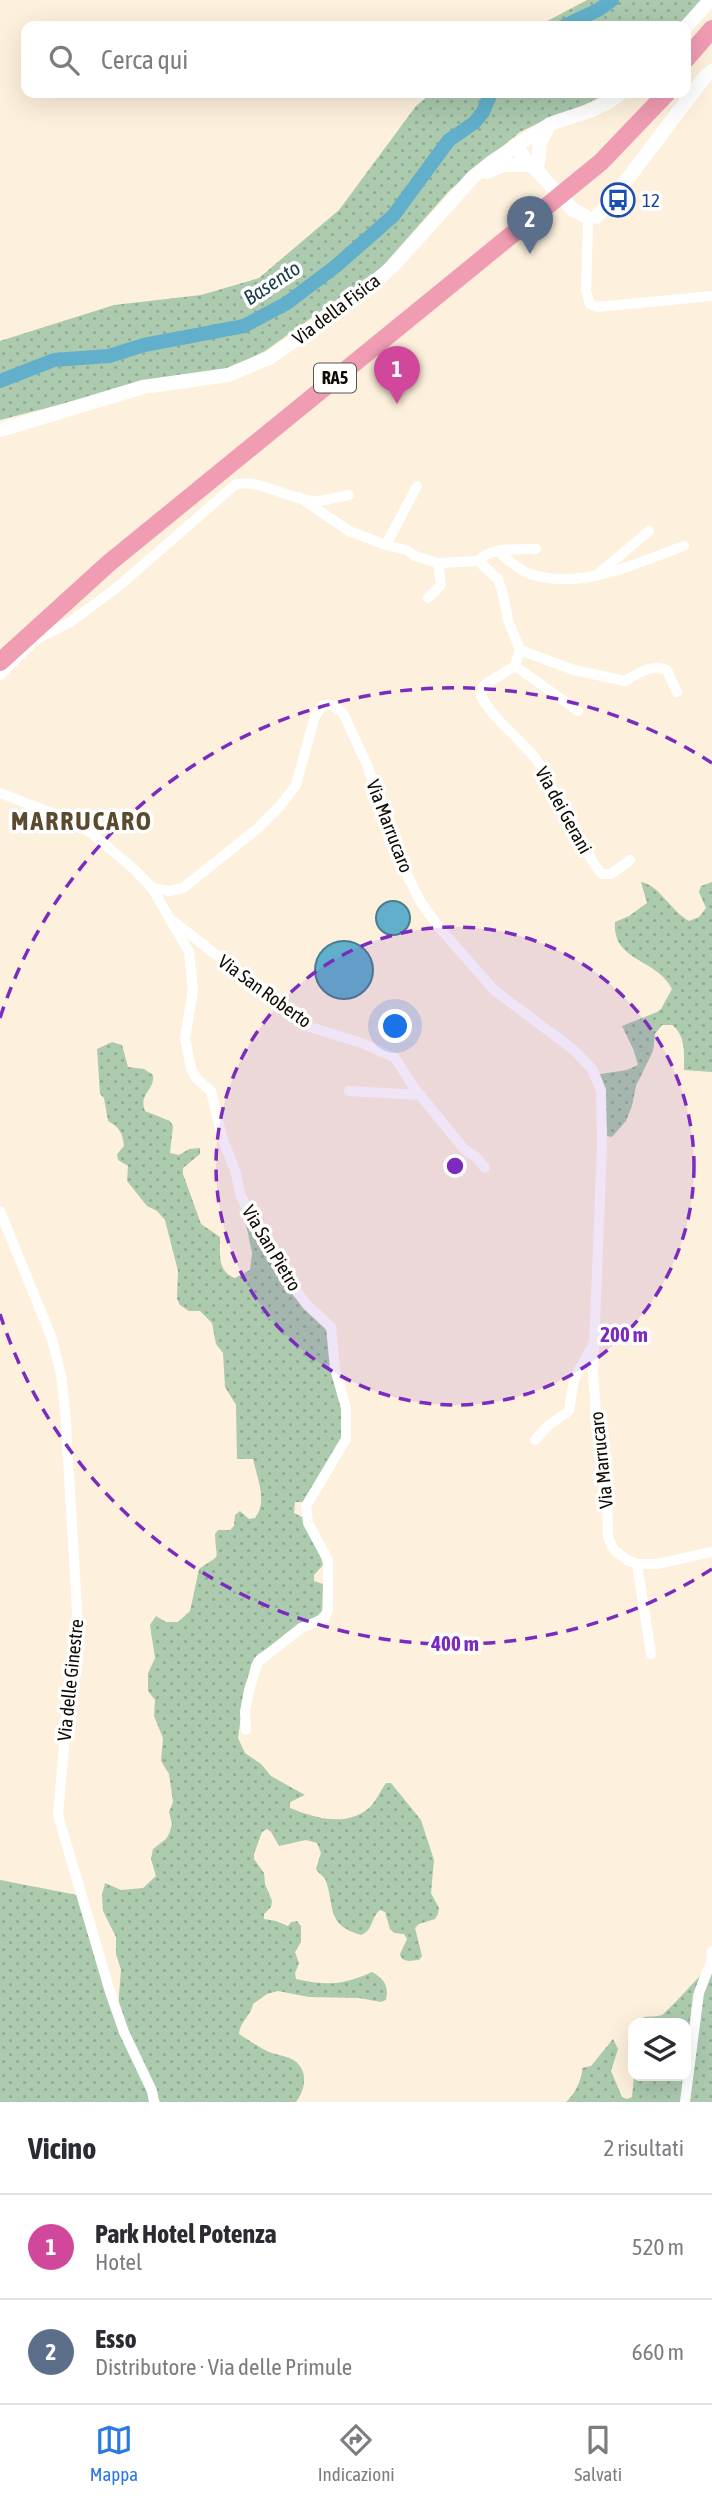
<!DOCTYPE html>
<html lang="it">
<head>
<meta charset="utf-8">
<style>
  :root { --surface:#fff; --page:#f2f2f3; --text:#2b2b33; --muted:#7c7c81; --line:#e1e1e2; --accent:#2b78e3 }
  body { margin:0; font-family:"Asap Condensed",sans-serif; background:var(--page); color:var(--text) }
  .controls { position:absolute; right:21px; bottom:21px; display:grid; overflow:hidden; border-radius:14px; box-shadow:0 7px 28px #0002 }
  .controls button { width:63px; height:63px; display:grid; place-items:center; padding:0; border:0; border-bottom:2px solid var(--line); background:var(--surface); color:var(--text); font:35px sans-serif }
  .you { position:absolute; left:396px; top:1027px; width:24px; height:24px; margin:-18px; border:5px solid #fff; border-radius:50%; background:#1a73e8; box-shadow:0 0 0 10px #1a73e833 }
  .badge { display:grid; place-items:center; width:46px; height:46px; border-radius:50%; background:var(--accent); color:#fff; font-size:23px; font-weight:700 }
  .pin { position:absolute; translate:-50% -58px; filter:drop-shadow(0 2px 4px #0008) }
  .pin::after { content:''; position:absolute; top:37px; width:24px; height:21px; background:inherit; clip-path:polygon(0 0,100% 0,50% 100%) }
  .list { margin:0; padding:0; list-style:none }
  h2 { display:flex; justify-content:space-between; align-items:center; height:91px; margin:0; padding:0 28px; font-size:30px }
  h2 small { font-size:23px; font-weight:400; color:var(--muted) }
  .list li { display:grid; grid-template-columns:46px 1fr auto; gap:21px; align-items:center; box-sizing:border-box; height:105px; padding:0 28px; border-top:2px solid var(--line) }
  .list b { display:block; font-size:26px; white-space:nowrap }
  .list p { margin:0; font-size:23px; white-space:nowrap; color:var(--muted) }
  .list em { font-size:23px; font-style:normal; color:var(--muted) }
  .icon { flex:none; width:38px; height:38px; fill:none; stroke:currentColor; stroke-width:2; stroke-linecap:round; stroke-linejoin:round }
  .map { position:relative; flex:none; width:712px; height:2102px; overflow:hidden }
  .search { position:absolute; background:var(--surface); box-shadow:0 7px 28px #0002; left:21px; right:21px; top:21px; height:77px; display:flex; align-items:center; gap:18px; box-sizing:border-box; padding:0 24px; border-radius:14px; color:var(--muted); font-size:26px }
  .sheet { height:301px; background:var(--surface) }
  nav { display:flex; justify-content:space-around; align-items:center; box-sizing:border-box; height:98px; border-top:2px solid var(--line); background:var(--surface); font-size:19px; color:var(--muted) }
  nav a { display:grid; justify-items:center; gap:4px }
  nav .on { color:var(--accent) }
  .map>svg:first-child { display:block }
  .grass { fill:url(#grass-dots) }
  .water { fill:#61afca; stroke:#497e8e; stroke-width:2 }
  .lines { fill:none; stroke-linecap:round; stroke-linejoin:round }
  .river { stroke:#61afca; stroke-width:14 }
  .street { stroke:#fff; stroke-width:10 }
  .secondary { stroke:#fff; stroke-width:14 }
  .highway { stroke:#f09cb3; stroke-width:18 }
  .ring { fill:none; stroke:#7b2cbf; stroke-width:3.5; stroke-dasharray:12 9 }
  .labels { text-anchor:middle; stroke-width:7; stroke-linejoin:round; paint-order:stroke }
  .shield { fill:#fff; stroke:#58544e; stroke-width:2 }
  .shield-label { font-size:18px; font-weight:bold; fill:#110a02 }
  .transit-label { font-size:19px; fill:#164399; stroke:#fff; text-anchor:start }
  .street-label { font-size:19px; fill:#110a02; stroke:#fff }
  .water-label { font-size:21px; font-style:italic; fill:#193e4a; stroke:#fff }
  .district-label { font-size:26px; font-weight:bold; letter-spacing:2px; fill:#5b4a2d; stroke:#fff }
  .centre { fill:#7b2cbf; stroke:#fff; stroke-width:3.5 }
  .ring-label { font-size:21px; text-anchor:middle; font-weight:bold; fill:#7b2cbf; stroke:#fff; stroke-width:7; stroke-linejoin:round; paint-order:stroke }
</style>
</head>
<body>
<div class="map">
<svg width="712" height="2102" viewBox="0 0 712 2102">
  <defs>
    <pattern id="grass-dots" width="8" height="8" patternUnits="userSpaceOnUse" patternTransform="scale(1.75)"><rect width="8" height="8" fill="#abcaae"/><path d="M2 2h.1M6 6h.1" fill="none" stroke="#92ac94" stroke-width="1.8" stroke-linecap="round"/></pattern>
  </defs>
  <rect width="100%" height="100%" fill="#fdf1dd"/>
  <path class="grass" d="M587 0H703L678 26H538Z
    M432 93H608L580 107 549 118 520 132 450 190 381 268 265 351 228 369 159 379 0 420V341L114 305 201 295 259 278 339 210 416 106Z
    M641 882C658 884 672 912 689 921L699 917 706 908 699 892 701 886 712 882V1072L684 1070C684 1055 686 1035 672 1025H662L655 1034 653 1051 636 1086 632 1106 626 1121 612 1137 607 1136 604 1087 600 1074 627 1070 638 1065 634 1051 622 1026 657 1012 661 1009 672 989C657 958 612 962 615 922L629 916 647 903Z
    M112 1042 122 1045 128 1067 144 1069 153 1075C155 1091 138 1093 145 1111L170 1121 173 1126 170 1153 179 1155 189 1149 200 1148V1154L183 1168V1174L201 1224 220 1237C220 1253 217 1272 235 1278L250 1270 252 1253 245 1219 290 1292 328 1332 343 1409 342 1440 305 1502H295L294 1513 302 1517C307 1534 320 1548 323 1565L314 1575V1581L323 1584 322 1611 316 1617 257 1655 251 1665 243 1702 238 1738 245 1753 261 1764 271 1776 305 1795 290 1802V1808C315 1818 347 1828 370 1807 376 1801 381 1790 386 1783H391L421 1820 434 1860 431 1893 439 1908 438 1914 435 1919 419 1924 415 1928 422 1956 419 1960 408 1961 402 1959 400 1954 407 1939 404 1934 394 1933 390 1929 385 1912 380 1910C371 1917 373 1931 361 1935 326 1925 335 1908 326 1881 324 1875 319 1875 316 1869L321 1853 317 1843 306 1840 279 1846 271 1832 267 1829 262 1832 254 1854V1859L264 1873 265 1884 272 1901 271 1907 264 1914V1919L276 1921 288 1926 291 1922 297 1921 301 1926V1942L295 1952 299 1963 295 1973 296 1979C326 1986 344 1985 372 1972 384 1979 389 1985 386 2000L381 2002 359 1998 309 1997 278 1991 267 1994 253 2004C251 2016 240 2021 239 2034 249 2040 258 2047 269 2052 276 2055 288 2056 295 2061 309 2072 305 2090 296 2102H160L129 2035 118 2007 121 1970 116 1954V1937L103 1911 102 1895 105 1883 121 1890 143 1888 156 1876 151 1859 153 1849 166 1839 169 1834 172 1824 169 1812 173 1802 169 1774 161 1761 163 1738 154 1716 155 1700 148 1691V1673L155 1658 150 1625 156 1616 166 1622H178L190 1611 199 1569C223 1552 216 1564 215 1534L218 1530H230L234 1526 235 1515 240 1511 249 1519 255 1518C268 1502 257 1477 253 1459H237L236 1405 225 1387 223 1353 216 1344 212 1323 200 1311H189L180 1305 177 1299 178 1271 165 1220 157 1211 147 1206 127 1181 128 1166 118 1160 117 1154 124 1146C123 1133 119 1127 108 1121L104 1098 100 1094 97 1049Z
    M0 1880 77 1895 151 2102H0Z
    M712 1967V2102H689L702 1995Z
    M700 1976 693 1995 686 2057V2023H638L644 2017C649 2016 657 2017 662 2015 665 2014 694 1982 700 1976Z
    M613 2039 618 2049 611 2071 622 2097 627 2099 632 2097 634 2076H683L681 2102H566C574 2096 583 2078 582 2068L591 2066Z"/>
  <path class="water" d="M376 918a17 17 0 1 1 34 0a17 17 0 1 1-34 0Z
    M315 970a29 29 0 1 1 58 0a29 29 0 1 1-58 0Z"/>
  <g class="lines">
    <path class="river" d="M564 26 598 10 612 0
      M0 381 54 360 109 356 144 345 244 326 287 303 336 266 393 216 449 140 474 123 483 112 491 93"/>
    <path class="street" d="M588 225 586 290 590 304 597 307 712 296
      M299 497 349 531 386 545 407 550 415 556 438 563 478 561 498 579 503 594 508 620 520 650 515 666 484 685 481 696C494 720 517 736 534 757 549 774 553 796 564 815 570 824 578 832 582 842 589 854 592 864 602 874H611L630 860
      M386 545 417 486
      M497 551C507 558 517 569 528 573 580 592 636 563 684 546
      M478 561C492 546 517 550 536 549
      M598 574 649 531
      M428 598 441 585 438 563
      M520 650 574 670 625 681C638 673 650 664 667 670L677 692
      M515 666 578 711
      M0 675 35 640 72 621 120 585 236 484C265 480 288 500 316 501 326 501 338 497 349 495
      M0 793 62 817 90 832 135 870 152 888 189 952 193 990 185 1038 191 1069 197 1079 211 1091 222 1137 236 1173 240 1194 255 1226 298 1293 307 1305 331 1327 335 1369 346 1408V1439L306 1506 308 1523 328 1560V1610L324 1619 301 1628 258 1662 249 1690 245 1712 246 1730
      M152 888 169 891 183 888 257 829 280 806 296 785 315 716 323 705H333L343 713 367 765 402 864 420 901 437 925 494 990 574 1050 592 1069 601 1090 602 1145 593 1374 599 1453 607 1499 608 1537 614 1550 627 1560 637 1564H657L712 1552
      M173 921 307 1026 364 1044 395 1058 415 1089 464 1149 476 1157 485 1168
      M349 1091 421 1095
      M0 1211 52 1339 61 1375 65 1409 78 1626 71 1667 58 1815 110 1992 124 2032 152 2091 154 2102
      M535 1440 549 1425 569 1411 574 1379 593 1345
      M637 1564 651 1654
      M685 2102 699 1993 711 1962 712 1951"/>
    <path class="secondary" d="M686 27 710 0
      M514 146 573 210 585 216
      M538 163 540 142 549 125
      M487 172 503 165H529
      M596 217 607 206 704 78 712 71
      M0 430 143 387 228 375 269 358 355 299 392 267 473 177 493 161 550 124 592 110 609 102 621 93"/>
    <path class="highway" d="M686 59 712 29
      M0 662 109 563 601 162 667 93"/>
  </g>
  <circle cx="455" cy="1166" r="239" fill="#7b2cbf" fill-opacity=".12"/>
  <g class="ring">
    <circle cx="455" cy="1166" r="239"/>
    <path d="M712 1569A478 478 0 0 1 0 1314M0 1018A478 478 0 0 1 712 763"/>
  </g>
  <defs>
    <symbol id="bus-ring" viewBox="-11 -11 22 22"><circle r="9.5" fill="#fff" stroke="#1a4fb4" stroke-width="1.5"/><path d="M-5-6H5V4H4V6H2V4H-2V6H-4V4H-5ZM-3.5-4V0h7V-4ZM-3.5 1.2v1.5H-2V1.2ZM2 1.2v1.5H3.5V1.2Z" fill="#1a4fb4"/></symbol>
  </defs>
  <g fill-rule="evenodd">
    <use href="#bus-ring" x="599" y="181" width="38" height="38"/>
  </g>
  <g class="labels">
    <rect class="shield" x="314" y="363.5" width="42" height="29" rx="5"/>
    <g class="shield-label">
      <text x="335" y="384">RA5</text>
    </g>
    <g class="transit-label">
      <text x="642" y="207">12</text>
    </g>
    <g class="street-label">
      <text transform="translate(336 309) rotate(-37)" y="7">Via della Fisica</text>
      <text transform="translate(564 810) rotate(61)" y="7">Via dei Gerani</text>
      <text transform="translate(390 826) rotate(69)" y="7">Via Marrucaro</text>
      <text transform="translate(265 991) rotate(36)" y="7">Via San Roberto</text>
      <text transform="translate(272 1248) rotate(59)" y="7">Via San Pietro</text>
      <text transform="translate(601 1460) rotate(-96)" y="7">Via Marrucaro</text>
      <text transform="translate(70 1680) rotate(-84)" y="7">Via delle Ginestre</text>
    </g>
    <g class="water-label">
      <text transform="translate(272 283) rotate(-33)" y="7">Basento</text>
    </g>
    <g class="district-label">
      <text x="82" y="830">MARRUCARO</text>
    </g>
  </g>
  <circle cx="455" cy="1166" r="10" class="centre"/>
  <g class="ring-label">
    <text x="624" y="1342">200 m</text>
    <text x="455" y="1651">400 m</text>
  </g>
</svg>
<div class="controls">
<button><svg class="icon" aria-label="layers" viewBox="0 0 24 24"><path d="M12 4l9 5-9 5-9-5zM3 14l9 5 9-5"/></svg></button>
</div>
<div class="you"></div>
<div class="pin badge" style="left:397px;top:404px;background:#d1479c">1</div>
<div class="pin badge" style="left:530px;top:254px;background:#5c6f8a">2</div>
<div class="search"><svg class="icon" aria-label="search" viewBox="0 0 24 24"><circle cx="10" cy="10" r="6"/><path d="M15 15l6 6"/></svg>Cerca qui</div>
</div>
<section class="sheet">
<h2>Vicino<small>2 risultati</small></h2>
<ul class="list">
<li><span class="badge" style="background:#d1479c">1</span><div><b>Park Hotel Potenza</b><p>Hotel</p></div><em>520 m</em></li>
<li><span class="badge" style="background:#5c6f8a">2</span><div><b>Esso</b><p>Distributore · Via delle Primule</p></div><em>660 m</em></li>
</ul>
</section>
<nav>
<a class="on"><svg class="icon" aria-label="map" viewBox="0 0 24 24"><path d="M3 6l6-2 6 2 6-2v14l-6 2-6-2-6 2zM9 4v14M15 6v14"/></svg>Mappa</a>
<a><svg class="icon" aria-label="directions" viewBox="0 0 24 24"><path d="M12 3l9 9-9 9-9-9zM9 14v-3h6M13 9l2 2-2 2"/></svg>Indicazioni</a>
<a><svg class="icon" aria-label="saved" viewBox="0 0 24 24"><path d="M7 4h10v16l-5-4-5 4z"/></svg>Salvati</a>
</nav>
</body>
</html>
